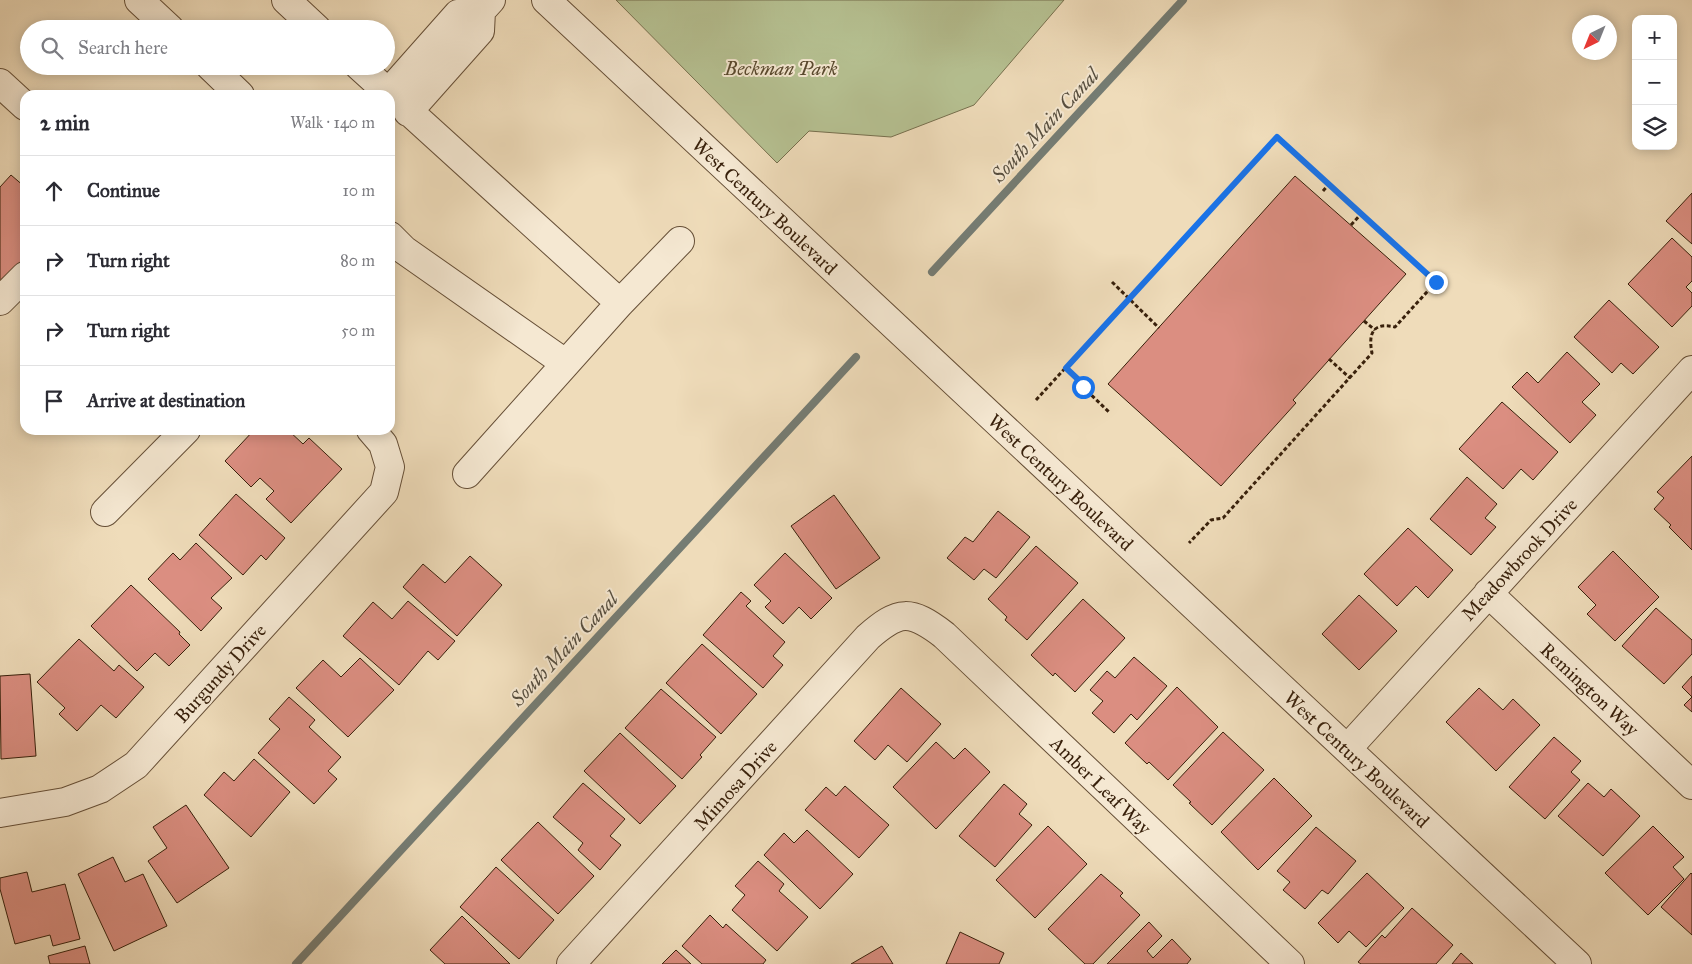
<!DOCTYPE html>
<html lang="en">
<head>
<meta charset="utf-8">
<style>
  :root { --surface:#fff; --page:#f7f7f7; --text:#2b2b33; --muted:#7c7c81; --line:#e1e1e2 }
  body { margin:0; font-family:"IM FELL Great Primer",serif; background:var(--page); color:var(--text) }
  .controls { position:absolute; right:15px; top:15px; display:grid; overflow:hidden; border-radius:10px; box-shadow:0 2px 12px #0003 }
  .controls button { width:45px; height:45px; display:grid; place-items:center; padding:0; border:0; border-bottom:1px solid var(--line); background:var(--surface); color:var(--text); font:25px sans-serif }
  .compass { position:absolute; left:1572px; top:15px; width:45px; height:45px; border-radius:50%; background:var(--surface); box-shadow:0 2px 12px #0003; rotate:223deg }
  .stop { position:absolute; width:15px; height:15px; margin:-11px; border:4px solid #1a73e8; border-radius:50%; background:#fff }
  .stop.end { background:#1a73e8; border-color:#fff; box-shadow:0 1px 5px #0008 }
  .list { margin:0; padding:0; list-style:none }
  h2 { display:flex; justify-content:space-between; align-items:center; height:65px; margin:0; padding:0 20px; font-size:21px }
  h2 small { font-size:16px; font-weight:400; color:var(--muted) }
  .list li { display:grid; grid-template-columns:32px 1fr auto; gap:15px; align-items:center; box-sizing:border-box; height:70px; padding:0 20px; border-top:1px solid var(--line) }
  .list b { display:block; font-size:19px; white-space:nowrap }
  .list em { font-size:16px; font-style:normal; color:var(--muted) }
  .icon { flex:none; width:28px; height:28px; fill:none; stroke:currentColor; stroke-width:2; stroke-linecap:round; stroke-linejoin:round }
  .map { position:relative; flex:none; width:1692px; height:964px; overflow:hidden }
  .search { position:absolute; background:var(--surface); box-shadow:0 2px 12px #0003; left:20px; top:20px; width:375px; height:55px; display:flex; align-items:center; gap:12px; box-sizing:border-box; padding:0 18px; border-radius:28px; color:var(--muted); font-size:19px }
  .panel { position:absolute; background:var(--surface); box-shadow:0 2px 12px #0003; left:20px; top:90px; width:375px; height:345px; border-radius:15px }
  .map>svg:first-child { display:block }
  .green { fill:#b6c192; stroke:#77704e }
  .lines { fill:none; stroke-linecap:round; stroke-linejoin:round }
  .stream { stroke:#757c73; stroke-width:8 }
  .building { fill:#db8e81; stroke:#38200b }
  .minor-casing { stroke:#664f37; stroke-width:30 }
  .path { stroke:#38200b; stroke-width:3; stroke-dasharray:4 2.5; stroke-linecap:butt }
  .minor { stroke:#f5e8d2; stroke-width:28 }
  .route { stroke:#1a73e8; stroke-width:6 }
  .labels { text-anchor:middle; stroke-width:4; stroke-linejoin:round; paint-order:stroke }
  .park-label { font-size:19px; font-style:italic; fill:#58482d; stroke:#f5e8d2 }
  .street-label { font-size:19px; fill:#38200b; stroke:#f5e8d2 }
  .water-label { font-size:20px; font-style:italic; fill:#564e3f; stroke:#f5e8d2 }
</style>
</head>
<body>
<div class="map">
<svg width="1692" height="964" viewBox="0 0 1692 964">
  <rect width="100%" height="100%" fill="#efdcba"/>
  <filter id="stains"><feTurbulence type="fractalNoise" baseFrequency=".004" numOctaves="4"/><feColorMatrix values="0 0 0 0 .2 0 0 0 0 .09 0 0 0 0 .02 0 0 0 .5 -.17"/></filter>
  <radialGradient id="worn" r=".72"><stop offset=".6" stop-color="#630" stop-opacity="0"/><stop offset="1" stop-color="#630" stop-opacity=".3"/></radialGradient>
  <path class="green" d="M616 0H1064L974 105 891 137 809 131 777 163Z"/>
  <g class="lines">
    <path class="stream" d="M932 272 1183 0
      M296 964 856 357"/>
  </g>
  <path class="building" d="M11 175 25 187V257L0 284V187Z
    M1295 176 1406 274 1293 400 1296 403 1221 486 1108 384Z
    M1692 193V244L1666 221Z
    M1672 238 1692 257V281L1686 287 1692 293V306L1672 327 1628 284Z
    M1609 300 1659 347 1633 374 1621 363 1612 373 1574 337Z
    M1567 352 1600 384 1582 402 1596 415 1570 443 1512 387 1527 372 1538 383Z
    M1502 402 1558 452 1533 480 1521 469 1503 489 1459 449Z
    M254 430H288L303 444 309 438 342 469 291 523 266 499 274 491 260 478 251 487 225 461Z
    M1692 456V550L1669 527 1671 525 1654 509 1664 498 1657 492Z
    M1467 477 1497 504 1485 518 1496 527 1471 555 1430 519Z
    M236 494 285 538 266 560 261 555 243 575 199 535Z
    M834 495 880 558 836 589 791 526Z
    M998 511 1030 537 996 578 984 569 974 580 947 558 965 537 973 542Z
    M1408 528 1453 570 1428 598 1416 586 1397 606 1364 574Z
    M196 543 232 578 211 598 222 608 201 631 148 579 173 553 180 560Z
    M1036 546 1078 583 1027 640 1005 620 1007 617 988 599Z
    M1613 551 1659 597 1615 641 1587 614 1596 605 1578 587Z
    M785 553 832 598 811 619 799 607 783 624 765 607 771 601 754 585Z
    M470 556 502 585 457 636 403 587 423 564 445 583Z
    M131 585 180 632 179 634 190 645 169 666 155 653 137 671 91 626Z
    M741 592 751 601 746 606 785 642 773 656 783 665 763 688 703 635Z
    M1359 595 1397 631 1359 670 1322 634Z
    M1083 599 1125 638 1075 692 1055 673 1053 676 1031 655Z
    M408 601 455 641 438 660 428 651 399 685 343 636 373 602 392 619Z
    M1656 608 1692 640V654L1664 684 1622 646Z
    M79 639 114 671 119 665 144 687 116 718 101 705 77 731 59 714 65 708 37 682Z
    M702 644 757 694 721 734 666 683Z
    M1134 657 1167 686 1137 720 1131 714 1114 733 1092 713 1103 701 1090 690 1107 671 1115 678Z
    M360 658 394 690 348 737 296 688 323 660 341 677Z
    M30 674 36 756 1 759 0 676Z
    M1692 676V712L1684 705 1692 697 1682 687Z
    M1177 687 1218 727 1168 780 1149 762 1147 764 1125 743Z
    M901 688 941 724 907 762 888 745 875 760 854 741Z
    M1479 688 1503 710 1513 699 1540 725 1496 771 1446 722Z
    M661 689 716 737 700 755 702 757 682 779 625 728Z
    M289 697 315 720 309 727 341 757 328 771 337 779 314 804 258 753 280 729 269 719Z
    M1223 732 1264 770 1212 825 1189 803 1191 802 1173 785Z
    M620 733 676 786 640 824 584 771Z
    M1554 737 1581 761 1571 772 1580 780 1545 819 1509 787Z
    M936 742 954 759 965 748 990 772 936 829 893 787Z
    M254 759 290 792 251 837 204 795 224 772 234 781Z
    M1274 778 1312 816 1258 870 1221 832Z
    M583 783 625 819 610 836 621 845 600 870 578 850 583 843 553 817Z
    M1588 783 1604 797 1611 789 1640 816 1603 856 1558 816Z
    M1004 784 1027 804 1019 814 1032 825 995 867 959 836Z
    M845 786 889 825 859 858 805 810 826 787 836 796Z
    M186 805 229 868 177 903 148 861 167 848 153 827Z
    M538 822 594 876 558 914 501 860Z
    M1048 826 1087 864 1035 918 996 880Z
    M1653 826 1684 857 1673 867 1684 879 1648 915 1605 873Z
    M1316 827 1356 861 1328 894 1322 890 1305 909 1283 890 1290 882 1277 871Z
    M807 830 853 874 820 909 764 855 784 833 794 843Z
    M113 857 125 882 143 874 167 926 114 951 78 874Z
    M758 861 784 884 779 891 808 917 777 951 732 910 745 895 735 886Z
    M496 867 554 920 519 959 460 907Z
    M27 872 32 892 65 884 80 939 53 946 50 935 15 944 0 889V878Z
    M1367 873 1404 908 1366 947 1349 931 1338 943 1318 923Z
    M1691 873 1692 874V935L1661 907Z
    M1101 874 1123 893 1120 896 1140 915 1093 964H1085L1048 929Z
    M1412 908 1453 945 1436 964H1361L1358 962 1382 935 1385 938Z
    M710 915 723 928 726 924 766 960 763 964H702L682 946Z
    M462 916 510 964H445L430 950Z
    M1149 922 1162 936 1147 951 1153 958 1172 939 1191 959 1187 964H1107Z
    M960 932 1004 953 999 964H946Z
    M85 946 90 964H50L48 956Z
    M882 946 893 964H851Z
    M676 950 691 964H662Z
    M1461 953 1473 964H1452Z"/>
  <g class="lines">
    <defs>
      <path id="minor" d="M139 0 170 29
        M286 0 317 29
        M546 0 1577 964
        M210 66 240 95
        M359 66 620 303
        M0 83 25 106
        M388 93 458 14 481 11 491 0
        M408 112 480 31 481 11
        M390 236 404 250 565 363
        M0 301 25 276
        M467 474 620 303 680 241
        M105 512 186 430
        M1488 593 1692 785
        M1347 749 1692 370
        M0 813 65 802 100 789 136 765 384 492 390 467 383 444 371 430
        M571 964 868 637C899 610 910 609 944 635L1290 964"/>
    </defs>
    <use href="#minor" class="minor-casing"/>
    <path class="path" d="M1323 191 1329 184
      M1351 225 1361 214
      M1112 282 1159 328
      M1364 321 1375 330
      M1329 359 1350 378
      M1066 368 1084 385 1083 387 1110 413
      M1036 400 1277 137 1436 282 1395 327C1373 322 1368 333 1372 353L1223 518 1211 520 1189 543"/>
    <use href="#minor" class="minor"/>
  </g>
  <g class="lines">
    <path class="route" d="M1083 387 1084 385 1066 368 1277 137 1436 282"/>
  </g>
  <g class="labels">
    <g class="park-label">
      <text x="781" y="75">Beckman Park</text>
    </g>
    <g class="street-label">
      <text transform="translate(765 206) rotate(43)" y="7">West Century Boulevard</text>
      <text transform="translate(1061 482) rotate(43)" y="7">West Century Boulevard</text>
      <text transform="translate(1519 559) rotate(-47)" y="7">Meadowbrook Drive</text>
      <text transform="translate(220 673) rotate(-48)" y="7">Burgundy Drive</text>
      <text transform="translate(1590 689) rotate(43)" y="7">Remington Way</text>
      <text transform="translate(1357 759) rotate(43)" y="7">West Century Boulevard</text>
      <text transform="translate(735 785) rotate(-48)" y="7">Mimosa Drive</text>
      <text transform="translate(1101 785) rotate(44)" y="7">Amber Leaf Way</text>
    </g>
    <g class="water-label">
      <text transform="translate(1045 125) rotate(-47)" y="7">South Main Canal</text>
      <text transform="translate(564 649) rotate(-47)" y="7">South Main Canal</text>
    </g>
  </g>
  <rect width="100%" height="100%" filter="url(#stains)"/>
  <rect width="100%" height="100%" fill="url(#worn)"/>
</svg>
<div class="controls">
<button>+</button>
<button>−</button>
<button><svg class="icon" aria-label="layers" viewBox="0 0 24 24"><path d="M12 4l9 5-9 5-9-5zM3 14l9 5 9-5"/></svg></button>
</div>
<svg class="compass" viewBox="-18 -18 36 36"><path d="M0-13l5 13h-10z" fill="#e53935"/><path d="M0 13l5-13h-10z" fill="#7c7c81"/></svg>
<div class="stop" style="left:1083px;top:387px"></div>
<div class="stop end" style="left:1436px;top:282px"></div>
<div class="search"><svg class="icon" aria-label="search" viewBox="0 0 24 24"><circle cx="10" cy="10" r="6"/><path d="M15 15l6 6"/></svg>Search here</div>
<section class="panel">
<h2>2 min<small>Walk · 140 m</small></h2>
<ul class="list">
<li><svg class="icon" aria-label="ahead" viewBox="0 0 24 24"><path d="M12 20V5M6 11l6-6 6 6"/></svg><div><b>Continue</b></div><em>10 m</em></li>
<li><svg class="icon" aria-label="right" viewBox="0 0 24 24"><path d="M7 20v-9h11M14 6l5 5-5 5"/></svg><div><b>Turn right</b></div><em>80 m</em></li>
<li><svg class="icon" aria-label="right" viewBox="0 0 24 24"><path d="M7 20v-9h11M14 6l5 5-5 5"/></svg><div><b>Turn right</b></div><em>50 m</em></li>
<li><svg class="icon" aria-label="arrive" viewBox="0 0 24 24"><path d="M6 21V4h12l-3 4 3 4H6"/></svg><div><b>Arrive at destination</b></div></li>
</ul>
</section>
</div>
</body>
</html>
